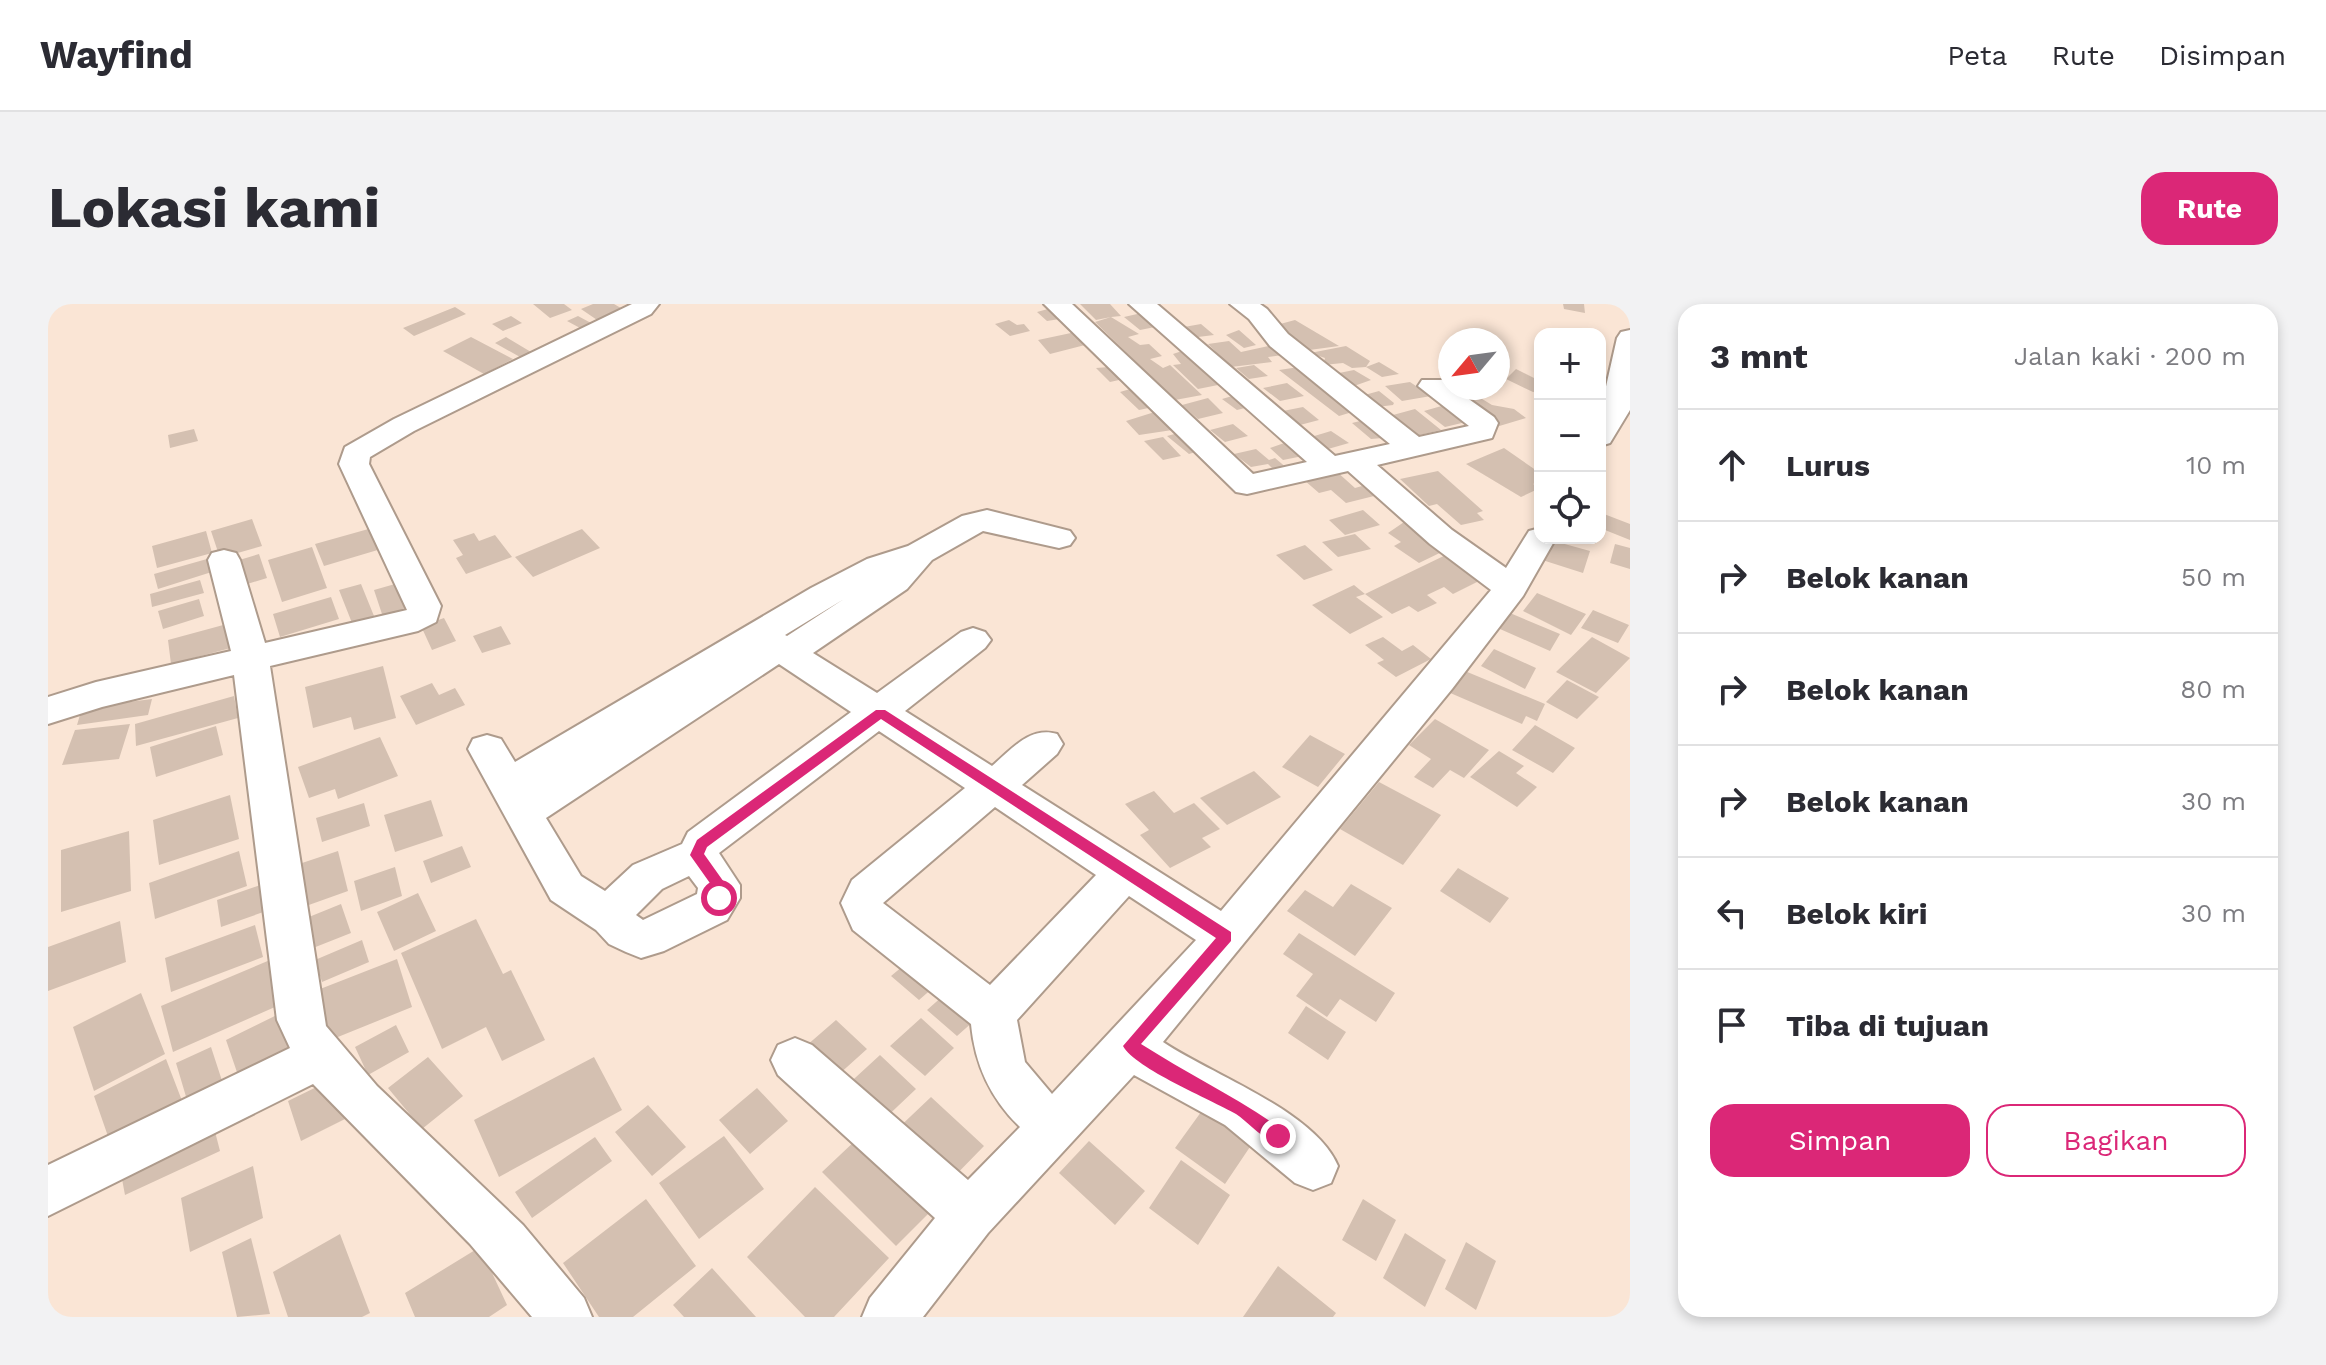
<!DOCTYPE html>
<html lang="id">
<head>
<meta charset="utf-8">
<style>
  :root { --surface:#fff; --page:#f2f2f3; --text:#2b2b33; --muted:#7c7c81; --line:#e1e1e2; --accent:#db2777 }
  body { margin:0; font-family:"Work Sans",sans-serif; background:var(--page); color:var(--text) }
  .controls { position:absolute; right:24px; top:24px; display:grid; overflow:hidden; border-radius:16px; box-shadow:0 4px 12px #0003 }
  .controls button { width:72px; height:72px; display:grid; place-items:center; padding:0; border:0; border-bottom:2px solid var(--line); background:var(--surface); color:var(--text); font:40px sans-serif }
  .compass { position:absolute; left:1390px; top:24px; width:72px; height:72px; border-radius:50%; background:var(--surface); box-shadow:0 4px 12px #0003; rotate:241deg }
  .stop { position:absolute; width:24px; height:24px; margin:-18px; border:6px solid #db2777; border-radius:50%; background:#fff }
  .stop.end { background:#db2777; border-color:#fff; box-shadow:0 2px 8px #0008 }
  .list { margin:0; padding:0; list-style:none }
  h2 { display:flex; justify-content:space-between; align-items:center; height:104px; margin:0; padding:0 32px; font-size:34px }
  h2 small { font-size:26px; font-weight:400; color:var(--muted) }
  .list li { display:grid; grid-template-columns:52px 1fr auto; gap:24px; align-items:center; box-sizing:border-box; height:112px; padding:0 32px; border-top:2px solid var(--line) }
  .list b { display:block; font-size:30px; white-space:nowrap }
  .list em { font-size:26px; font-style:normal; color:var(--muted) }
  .actions { display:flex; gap:16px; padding:24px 32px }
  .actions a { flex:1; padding:18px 0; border:2px solid var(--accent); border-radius:24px; text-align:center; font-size:28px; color:var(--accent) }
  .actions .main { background:var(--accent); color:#fff }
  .icon { flex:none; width:44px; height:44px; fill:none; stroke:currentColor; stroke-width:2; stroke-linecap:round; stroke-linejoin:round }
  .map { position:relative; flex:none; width:1582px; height:1013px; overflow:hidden; border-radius:24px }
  header { display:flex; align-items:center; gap:48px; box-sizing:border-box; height:112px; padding:0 40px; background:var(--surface); border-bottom:2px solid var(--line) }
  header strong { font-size:38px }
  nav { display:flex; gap:44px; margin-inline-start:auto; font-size:28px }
  .intro { display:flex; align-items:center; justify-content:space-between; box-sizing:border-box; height:192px; padding:0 48px }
  h1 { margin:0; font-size:56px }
  .button { padding:20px 36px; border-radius:24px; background:var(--accent); color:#fff; font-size:28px; font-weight:700 }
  main { display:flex; gap:48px; padding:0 48px }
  aside { flex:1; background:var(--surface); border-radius:24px; box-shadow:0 4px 12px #0003 }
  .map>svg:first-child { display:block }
  .building { fill:#d4c0b1 }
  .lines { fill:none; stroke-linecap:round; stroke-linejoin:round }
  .minor-casing { stroke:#ae9b8c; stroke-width:4 }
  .minor { fill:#fff; fill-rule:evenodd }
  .route { fill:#db2777 }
</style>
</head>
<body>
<header>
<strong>Wayfind</strong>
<nav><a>Peta</a><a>Rute</a><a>Disimpan</a></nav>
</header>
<div class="intro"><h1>Lokasi kami</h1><a class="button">Rute</a></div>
<main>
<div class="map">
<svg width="1582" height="1013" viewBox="0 0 1582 1013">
  <rect width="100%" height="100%" fill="#fae5d5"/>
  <path class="building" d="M485 0H516L524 6 502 14Z
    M545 0H566L578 7 552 18 533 5Z
    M1032 0H1062L1073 12 1063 13 1091 30 1080 33 1092 41 1101 40 1114 52 1102 55 1115 64 1122 61 1154 91 1127 96 1047 18 1063 13 1048 16Z
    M1515 0H1536L1537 9 1516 5Z
    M407 3 418 10 366 32 355 24Z
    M1007 3 1018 14 999 17 989 8Z
    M1098 8 1107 23 1092 26 1076 13Z
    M463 12 474 19 455 27 444 20Z
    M530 12 543 19 532 24 519 17Z
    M961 16 969 21 976 20 982 27 962 32 947 20Z
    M1247 16 1291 42 1254 47 1221 23Z
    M1153 20 1166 31 1150 33 1136 23Z
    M1191 26 1208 41 1196 44 1178 31Z
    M1023 29 1037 41 1002 50 990 36Z
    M423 33 465 55 436 70 395 47Z
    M458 33 483 48 472 53 447 39Z
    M1181 37 1193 48 1230 40 1242 50 1220 53 1224 58 1183 63 1160 40Z
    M1298 42 1322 57 1318 63 1331 58 1351 70 1334 73 1318 63 1304 64 1295 59 1275 61 1277 54 1262 49Z
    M1137 46 1175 80 1150 85 1125 61 1133 60 1125 50Z
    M1206 61 1220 72 1201 75 1188 64Z
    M1061 63 1080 74 1062 78 1048 64Z
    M1251 63 1311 106 1291 112 1231 66Z
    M1468 65 1492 77V87L1485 88 1458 75Z
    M1306 66 1323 76 1306 82 1286 70Z
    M1362 78 1383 92 1354 97 1337 82Z
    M1239 79 1256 92 1232 97 1215 84Z
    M1089 83 1110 102 1091 106 1072 88Z
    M1331 87 1346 99 1345 101 1329 103 1313 92Z
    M1191 90 1205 102 1189 106 1174 95Z
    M1426 90 1444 101 1466 105 1478 114 1448 123 1409 95Z
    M1160 94 1175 109 1150 115 1134 101Z
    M1397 101 1418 118 1397 123 1376 107Z
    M1255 103 1271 116 1252 121 1235 107Z
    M1367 105 1393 126 1359 134 1334 114Z
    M1113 106 1131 125 1091 131 1078 117Z
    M1316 116 1335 134 1323 135 1304 119Z
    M1185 120 1200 132 1177 138 1162 126Z
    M146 125 150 137 122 144 120 131Z
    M1283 127 1301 139 1280 145 1263 133Z
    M1134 128 1154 146 1141 150 1119 132Z
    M1115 133 1133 152 1115 156 1096 137Z
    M1242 137 1260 151 1235 156 1222 144Z
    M1456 144 1492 169V177L1485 180 1492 184 1473 193 1418 160Z
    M1208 145 1221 156 1227 154 1240 165 1228 168 1220 160 1203 163 1186 150Z
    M1288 167 1307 184 1314 182 1326 192 1298 199 1283 186 1271 189 1256 176Z
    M1390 167 1435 207 1429 209 1436 216 1413 221 1389 200 1381 202 1352 175Z
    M1315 206 1332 221 1297 231 1281 216Z
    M1556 210 1582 220V236L1552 224Z
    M204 215 214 242 172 254 163 227Z
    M1359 216 1402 244 1371 259 1346 242 1353 238 1340 229Z
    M324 224 333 245 276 262 267 240Z
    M534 225 552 244 485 273 467 253Z
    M158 227 164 249 109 264 104 242Z
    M426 229 431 237 447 231 464 253 418 270 408 254 415 251 405 236Z
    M1307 230 1323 245 1290 253 1274 238Z
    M1495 234 1542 247 1535 269 1488 254Z
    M1567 240 1582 244V265L1562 259Z
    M1257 241 1285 266 1256 276 1228 251Z
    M264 243 279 284 234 298 220 256Z
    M1406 247 1441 272 1405 290 1396 283 1379 291 1389 299 1370 308 1361 302 1344 310 1317 290Z
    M211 250 219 274 196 281 188 257Z
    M166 253 170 266 110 285 106 270Z
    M152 276 156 289 104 303 102 290Z
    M313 280 326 312 304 319 291 286Z
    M347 280 358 307 335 313 326 286Z
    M1306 281 1317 290 1308 293 1335 313 1302 330 1264 301Z
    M1489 289 1538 310 1523 331 1475 307Z
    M283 293 291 315 232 333 225 310Z
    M151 295 156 312 115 325 110 307Z
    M1545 306 1581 321 1570 339 1533 324Z
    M1462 309 1512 330 1502 347 1452 325Z
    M396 314 408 337 384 346 373 322Z
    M190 317 194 341 123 360 120 336Z
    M453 322 463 340 434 349 425 332Z
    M1335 333 1354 347 1365 341 1383 355 1348 373 1329 359 1336 356 1317 341Z
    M1544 333 1582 354 1548 389 1508 368Z
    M1446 345 1488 364 1477 385 1433 362Z
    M335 362 348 414 306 426 303 413 265 424 257 383Z
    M1412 365 1497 400 1489 417 1478 412 1474 420 1400 388Z
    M1519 376 1551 393 1529 415 1498 398Z
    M384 379 391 391 407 384 417 401 368 421 352 392Z
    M186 392 190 414 88 442 87 420Z
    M104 395 100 411 29 421 34 404Z
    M1387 415 1441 446 1416 474 1402 466 1385 484 1366 473 1383 455 1361 441Z
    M82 420 71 455 14 461 27 426Z
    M1487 421 1527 444 1505 469 1464 446Z
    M168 422 175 451 108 473 102 443Z
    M1262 431 1297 450 1270 483 1234 463Z
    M332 433 350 472 290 495 287 485 261 494 250 463Z
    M1451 447 1476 462 1468 469 1489 483 1469 503 1422 473Z
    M1206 467 1233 493 1179 521 1152 494Z
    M1331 478 1393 511 1355 561 1292 525Z
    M1106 487 1126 509 1146 499 1172 525 1154 534 1163 543 1122 564 1092 531 1101 526 1077 500Z
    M182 491 191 535 111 561 105 516Z
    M383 496 395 532 347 548 336 511Z
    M316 499 322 522 274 538 268 514Z
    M81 527 83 587 13 608V546Z
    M414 542 423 563 383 579 375 557Z
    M191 547 199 582 107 615 101 579Z
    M290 547 300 587 258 602 248 561Z
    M347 563 354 592 313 607 306 577Z
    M1410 564 1461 594 1442 619 1392 587Z
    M218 579 224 605 173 623 169 596Z
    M1303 580 1344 604 1307 652 1239 607 1257 586 1285 603Z
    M370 589 388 627 346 647 329 608Z
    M293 600 303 629 265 644 256 615Z
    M428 615 455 670 463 666 497 736 454 757 438 723 394 745 353 649Z
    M72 617 78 658 0 687V643Z
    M207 621 215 653 123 688 117 654Z
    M1251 629 1347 689 1328 718 1292 695 1279 713 1248 692 1265 670 1235 650Z
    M314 636 321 658 274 678 267 656Z
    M867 652 894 676 871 696 843 672Z
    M349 655 364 703 280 737 267 687Z
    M222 656 236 699 125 748 113 702Z
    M905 683 935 709 909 732 879 706Z
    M93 689 117 750 46 787 25 723Z
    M1258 702 1298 728 1280 756 1240 729Z
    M237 707 253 747 192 777 178 736Z
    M873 714 906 744 877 772 842 742Z
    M788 716 819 745 789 772 758 742Z
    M348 721 361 748 320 771 307 743Z
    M163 743 178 789 142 806 128 759Z
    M832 751 868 785 831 820 795 785Z
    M380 753 415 792 374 825 340 784Z
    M546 753 574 806 451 873 426 816Z
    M118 755 136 802 63 841 46 792Z
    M287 774 301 813 253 837 240 797Z
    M709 784 740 817 702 850 671 816Z
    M883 793 936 842 897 882 844 830Z
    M1161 797 1210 831 1177 880 1127 844Z
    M600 801 638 843 604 872 567 828Z
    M164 816 172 847 77 891 71 859Z
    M676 832 716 885 651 935 611 879Z
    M547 833 564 857 484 914 467 888Z
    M809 835 882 908 848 942 774 868Z
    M1041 837 1097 887 1067 921 1011 869Z
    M1133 856 1182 891 1150 941 1101 904Z
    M205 862 215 914 142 948 133 894Z
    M767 883 841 954 786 1013H757L699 953Z
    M598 895 648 962 585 1013H551L515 959Z
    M1315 895 1348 916 1328 957 1294 936Z
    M1357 929 1398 956 1377 1003 1335 974Z
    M292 930 322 1009 314 1013H240L225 968Z
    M203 934 222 1010 189 1013 174 948Z
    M1418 938 1448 957 1428 1006 1397 985Z
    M432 943 459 1001 441 1013H367L357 989Z
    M1230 962 1288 1009 1285 1013H1195Z
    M664 964 708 1013H636L625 1001Z"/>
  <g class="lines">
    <defs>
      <path id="minor" d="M584 0H611L603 10 366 127 322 153 321 160 393 302 388 318 370 327 222 362 278 722 329 782 475 921 536 994 544 1013H484L422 940 265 780 0 912V861L242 744 229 716 186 371 54 403 0 420V393L48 378 183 347 160 256 164 249 176 246 188 249 192 256 217 339 359 306 291 160 297 143 346 115Z
        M996 0H1024L1205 170 1259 158 1081 0H1109L1287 152 1342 140 1222 42 1201 15 1182 0H1212L1219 5 1240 30 1371 133 1421 122 1370 82 1374 76H1394L1446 113 1450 119 1444 134 1329 161 1404 226 1458 264 1481 227 1492 224V234H1508L1475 292 1404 385 1115 738C1164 771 1267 807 1290 862L1283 879 1265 886 1247 879 1177 821 1086 771 940 929 875 1013H814L822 994 887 914 730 771 723 756 730 741 747 734 764 741 920 876 972 823C942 794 927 761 923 720L805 626 793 599 804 576 917 484 831 427 671 549 692 581V594L679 616 616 647 593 654 578 648 561 640 548 626 503 596 420 445 425 435 439 431 453 435 467 458 763 284 819 255 860 242 914 212 939 206 1022 227 1027 234 1022 241 1011 244 935 227 884 256 859 285 765 349 829 389 913 328 925 324 937 328 943 336 937 344 857 407 944 462C964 445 982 422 1009 430L1015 440 1009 450 974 481 1173 607 1443 286 1382 240 1300 167 1199 190 1188 188ZM796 295 739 332 737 331ZM731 360 803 408 640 528 634 540 585 561 557 587 533 572 498 514ZM947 503 1048 571 942 681 835 599ZM641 572 650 584 649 590 595 616 588 611 614 585ZM1081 592 1148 636 1004 790 977 758 969 716Z
        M1582 26V106L1562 139 1552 142V109L1569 34 1573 28Z"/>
    </defs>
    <use href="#minor" class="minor-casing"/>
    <use href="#minor" class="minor"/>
  </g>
  <path class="route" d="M828 406H837L1183 628V637L1093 740C1140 770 1190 794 1235 826V837C1220 843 1201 818 1188 810 1162 795 1088 765 1075 742L1168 634 833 415 659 543 656 550 678 581 676 598H666L664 582 642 551 649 536Z"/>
</svg>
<div class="controls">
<button>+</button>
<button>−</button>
<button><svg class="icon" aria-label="locate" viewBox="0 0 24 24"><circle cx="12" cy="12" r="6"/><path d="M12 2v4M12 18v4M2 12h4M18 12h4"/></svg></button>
</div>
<svg class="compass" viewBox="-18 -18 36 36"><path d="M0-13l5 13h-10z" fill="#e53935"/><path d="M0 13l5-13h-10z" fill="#7c7c81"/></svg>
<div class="stop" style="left:671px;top:594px"></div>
<div class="stop end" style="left:1230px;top:832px"></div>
</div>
<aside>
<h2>3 mnt<small>Jalan kaki · 200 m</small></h2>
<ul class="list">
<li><svg class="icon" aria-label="ahead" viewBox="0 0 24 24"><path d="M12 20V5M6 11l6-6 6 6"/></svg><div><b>Lurus</b></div><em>10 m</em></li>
<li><svg class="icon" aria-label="right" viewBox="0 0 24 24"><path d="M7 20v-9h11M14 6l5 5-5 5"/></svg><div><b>Belok kanan</b></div><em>50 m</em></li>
<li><svg class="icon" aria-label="right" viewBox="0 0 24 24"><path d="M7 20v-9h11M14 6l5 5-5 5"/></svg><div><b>Belok kanan</b></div><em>80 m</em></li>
<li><svg class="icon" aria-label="right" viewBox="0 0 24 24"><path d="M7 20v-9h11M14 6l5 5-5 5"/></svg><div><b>Belok kanan</b></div><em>30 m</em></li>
<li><svg class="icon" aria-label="left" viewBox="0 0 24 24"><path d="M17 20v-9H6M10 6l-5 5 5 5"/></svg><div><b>Belok kiri</b></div><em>30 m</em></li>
<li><svg class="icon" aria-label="arrive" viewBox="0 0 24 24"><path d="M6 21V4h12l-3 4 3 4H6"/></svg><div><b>Tiba di tujuan</b></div></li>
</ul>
<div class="actions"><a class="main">Simpan</a><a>Bagikan</a></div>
</aside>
</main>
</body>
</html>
